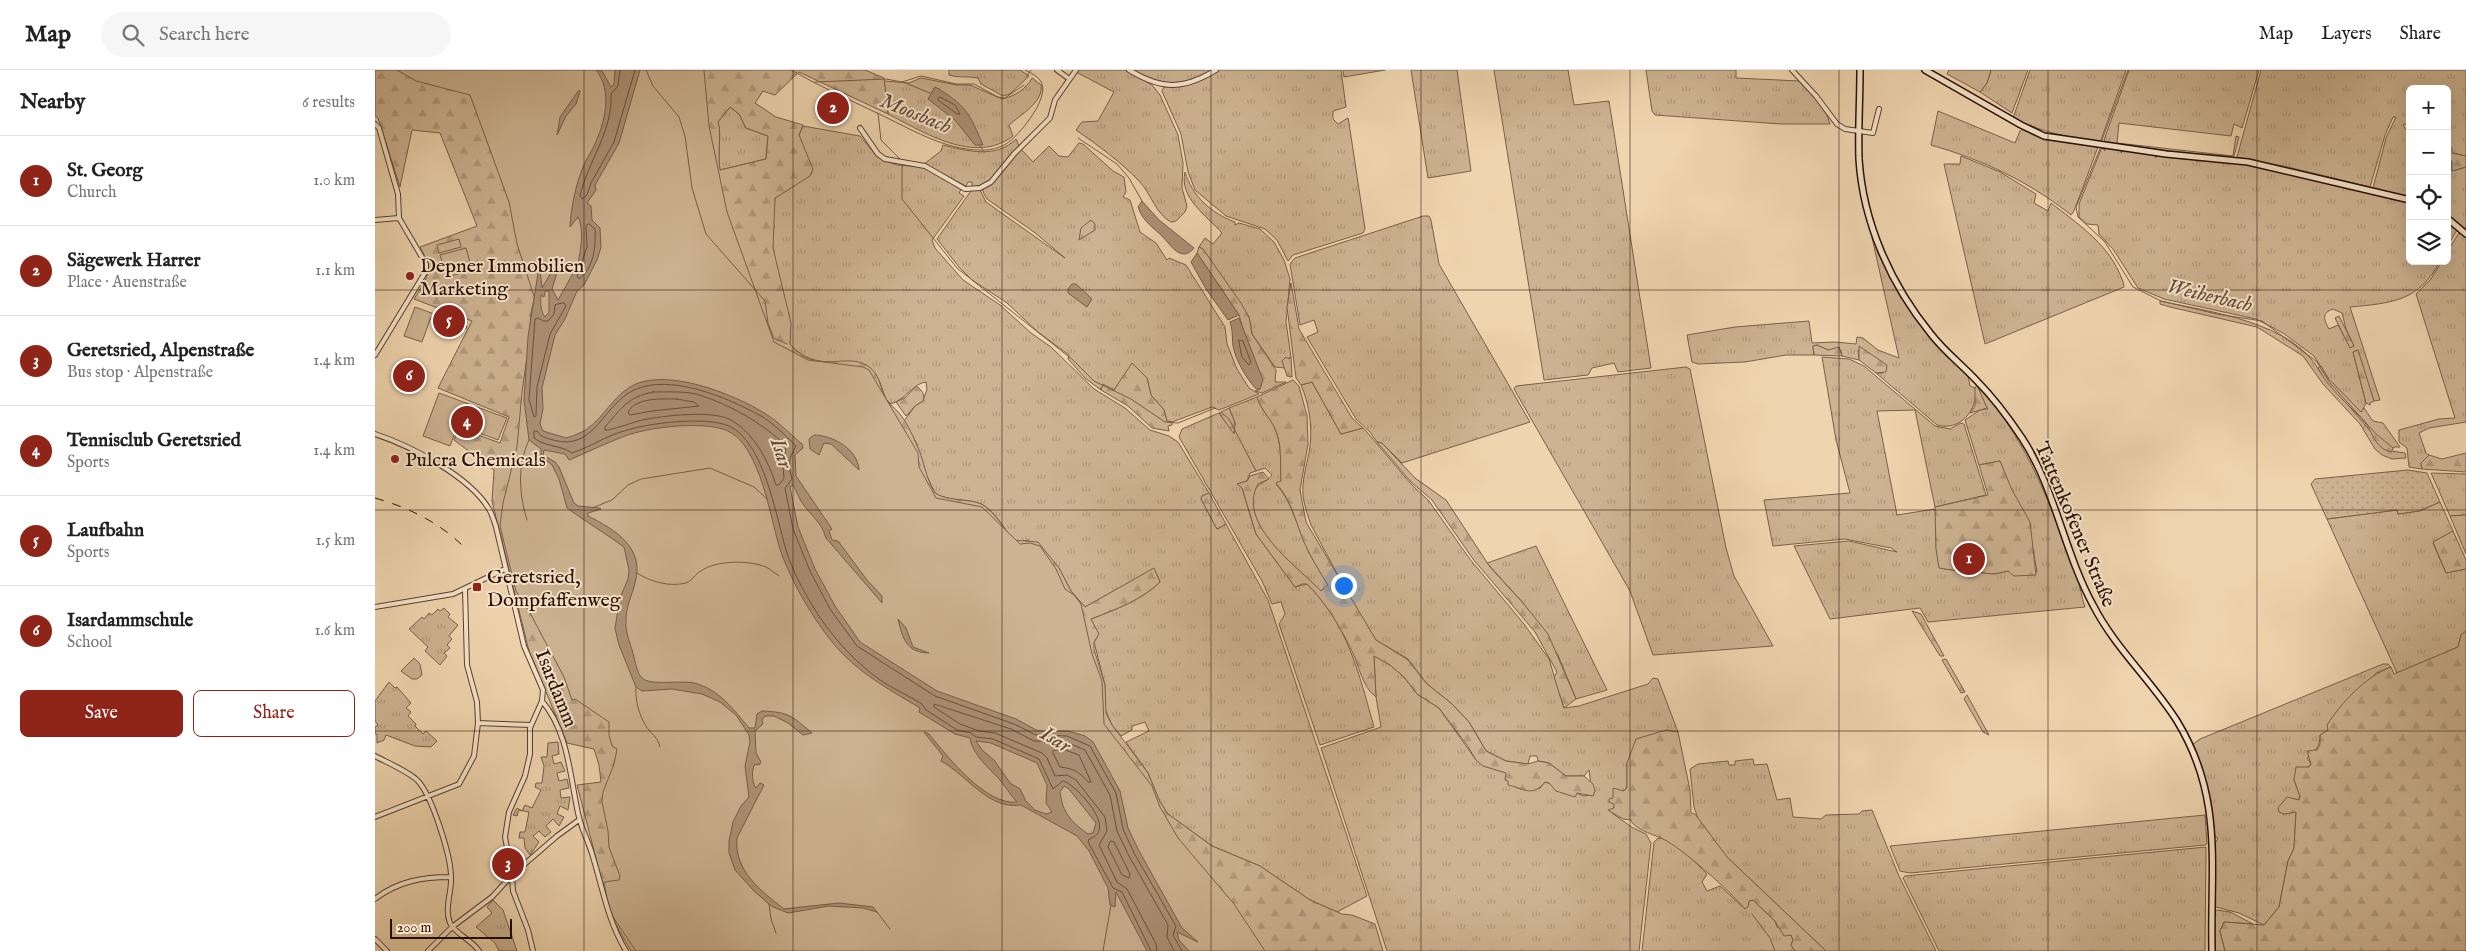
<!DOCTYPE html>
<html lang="en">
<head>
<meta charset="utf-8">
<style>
  :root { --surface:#fff; --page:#f6f6f6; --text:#222; --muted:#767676; --line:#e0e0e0; --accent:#8f2418 }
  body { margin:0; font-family:"IM FELL English",serif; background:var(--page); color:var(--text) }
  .controls { position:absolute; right:15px; top:15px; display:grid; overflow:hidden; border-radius:8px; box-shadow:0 5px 20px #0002 }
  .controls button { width:45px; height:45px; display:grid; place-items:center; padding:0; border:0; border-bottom:1px solid var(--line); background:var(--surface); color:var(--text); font:25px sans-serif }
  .scale { position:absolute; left:15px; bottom:12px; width:122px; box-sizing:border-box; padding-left:5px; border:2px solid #290e03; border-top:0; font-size:14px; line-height:18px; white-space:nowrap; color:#290e03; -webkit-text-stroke:4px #f5e4cb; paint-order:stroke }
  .you { position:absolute; left:968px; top:515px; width:18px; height:18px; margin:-12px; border:4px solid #fff; border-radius:50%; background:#1a73e8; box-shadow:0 0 0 8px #1a73e833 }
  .badge { display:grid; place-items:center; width:32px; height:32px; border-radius:50%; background:var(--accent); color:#fff; font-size:16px; font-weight:700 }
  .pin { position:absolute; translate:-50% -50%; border:2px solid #fff; box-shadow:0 1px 5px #0006 }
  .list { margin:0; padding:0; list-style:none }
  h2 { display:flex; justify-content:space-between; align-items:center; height:65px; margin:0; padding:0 20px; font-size:21px }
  h2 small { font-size:16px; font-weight:400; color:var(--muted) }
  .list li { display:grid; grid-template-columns:32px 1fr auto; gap:15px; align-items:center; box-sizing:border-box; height:90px; padding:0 20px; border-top:1px solid var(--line) }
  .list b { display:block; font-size:19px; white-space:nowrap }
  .list p { margin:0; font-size:16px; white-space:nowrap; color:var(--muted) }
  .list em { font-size:16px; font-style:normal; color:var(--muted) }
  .actions { display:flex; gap:10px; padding:15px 20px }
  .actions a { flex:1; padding:11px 0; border:1px solid var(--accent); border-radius:8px; text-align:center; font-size:18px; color:var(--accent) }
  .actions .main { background:var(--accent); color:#fff }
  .icon { flex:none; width:28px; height:28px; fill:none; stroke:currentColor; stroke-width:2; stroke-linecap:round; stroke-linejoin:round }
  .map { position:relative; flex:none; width:2091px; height:881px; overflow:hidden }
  header { display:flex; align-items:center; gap:30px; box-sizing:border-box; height:70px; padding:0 25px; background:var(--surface); border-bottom:1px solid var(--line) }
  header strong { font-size:24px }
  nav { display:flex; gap:28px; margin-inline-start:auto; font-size:18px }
  .search { width:350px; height:45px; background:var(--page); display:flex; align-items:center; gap:12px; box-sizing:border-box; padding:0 18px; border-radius:28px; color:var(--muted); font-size:19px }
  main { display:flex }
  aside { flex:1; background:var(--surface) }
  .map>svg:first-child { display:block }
  .grass { fill:url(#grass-tufts); stroke:#7b604a; fill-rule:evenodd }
  .forest { fill:url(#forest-firs); stroke:#7b604a; fill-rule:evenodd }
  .park { fill:#cdb392; stroke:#7b604a }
  .garden { fill:url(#garden-dots); stroke:#7b604a }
  .water { fill:#ac9175; stroke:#785d47; fill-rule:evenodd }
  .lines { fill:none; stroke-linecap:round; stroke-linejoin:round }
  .shore { stroke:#6a503c; stroke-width:1 }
  .stream { stroke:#785d47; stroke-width:1 }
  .street-casing { stroke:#5a402e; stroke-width:6 }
  .secondary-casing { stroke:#290e03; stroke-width:8 }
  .street { stroke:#f5e4cb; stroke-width:4 }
  .secondary { stroke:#f5e4cb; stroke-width:5 }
  .rail { stroke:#290e03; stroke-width:1; stroke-dasharray:9 9; stroke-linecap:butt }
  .grid { fill:none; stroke:#290e03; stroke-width:1; stroke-opacity:0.55 }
  .poi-dot { fill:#8f2418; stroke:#f5e4cb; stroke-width:2 }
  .labels { text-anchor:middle; stroke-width:4; stroke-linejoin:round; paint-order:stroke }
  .poi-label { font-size:20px; fill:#290e03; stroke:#f5e4cb; text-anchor:start }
  .street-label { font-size:20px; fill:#290e03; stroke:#f5e4cb }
  .water-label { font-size:21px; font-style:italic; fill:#644936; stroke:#f5e4cb }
</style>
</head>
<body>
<header>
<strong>Map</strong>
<div class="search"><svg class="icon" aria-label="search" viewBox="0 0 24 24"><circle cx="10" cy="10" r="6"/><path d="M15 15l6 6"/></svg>Search here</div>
<nav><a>Map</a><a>Layers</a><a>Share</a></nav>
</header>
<main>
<aside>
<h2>Nearby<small>6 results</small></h2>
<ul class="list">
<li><span class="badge">1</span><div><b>St. Georg</b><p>Church</p></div><em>1.0 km</em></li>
<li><span class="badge">2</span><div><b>Sägewerk Harrer</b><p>Place · Auenstraße</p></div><em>1.1 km</em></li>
<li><span class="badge">3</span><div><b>Geretsried, Alpenstraße</b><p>Bus stop · Alpenstraße</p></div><em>1.4 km</em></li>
<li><span class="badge">4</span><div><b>Tennisclub Geretsried</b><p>Sports</p></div><em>1.4 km</em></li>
<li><span class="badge">5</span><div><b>Laufbahn</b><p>Sports</p></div><em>1.5 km</em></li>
<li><span class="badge">6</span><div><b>Isardammschule</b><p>School</p></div><em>1.6 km</em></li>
</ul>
<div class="actions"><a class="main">Save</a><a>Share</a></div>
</aside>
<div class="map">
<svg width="2091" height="881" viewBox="0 0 2091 881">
  <defs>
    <pattern id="grass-tufts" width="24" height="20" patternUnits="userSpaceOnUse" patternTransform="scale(1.25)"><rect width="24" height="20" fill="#cdb392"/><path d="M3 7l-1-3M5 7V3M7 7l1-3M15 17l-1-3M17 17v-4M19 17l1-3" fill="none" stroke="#b0997c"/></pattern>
    <pattern id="forest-firs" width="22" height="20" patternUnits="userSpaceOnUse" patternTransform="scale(1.25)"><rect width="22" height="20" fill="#cdb392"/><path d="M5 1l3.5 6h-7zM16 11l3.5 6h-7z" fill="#b0997c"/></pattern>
    <pattern id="garden-dots" width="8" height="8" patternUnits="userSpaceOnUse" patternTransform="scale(1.25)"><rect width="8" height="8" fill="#cdb392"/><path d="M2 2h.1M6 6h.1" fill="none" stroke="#b0997c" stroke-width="1.8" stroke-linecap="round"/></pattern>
  </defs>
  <rect width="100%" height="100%" fill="#efd5af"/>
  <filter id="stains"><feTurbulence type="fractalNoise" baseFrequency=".004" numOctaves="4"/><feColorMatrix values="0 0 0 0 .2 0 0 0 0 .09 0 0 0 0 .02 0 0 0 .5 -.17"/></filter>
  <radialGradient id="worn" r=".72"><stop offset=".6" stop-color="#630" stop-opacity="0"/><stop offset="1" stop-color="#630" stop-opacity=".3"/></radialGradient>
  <path class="grass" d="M574 0H645L654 6 635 24 628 26 606 14 603 8C592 6 583 8 574 5Z
    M703 0H751L777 15 785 25 803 65 808 93 807 118 812 136 810 142 801 151 796 152C781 144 776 124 765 112 746 92 724 76 701 60L707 52 723 51 739 22 701 2Z
    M757 0H838C807 19 788 16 757 0Z
    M844 0H966L971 37 958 41V49L963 54 973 48 974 53 990 159 988 163 918 185 913 191 902 170 890 159 851 146 820 120 813 102 806 64 787 21 789 17C810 15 826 12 844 0Z
    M968 0H1010L969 7Z
    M1036 0H1082L1096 101 1053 108Z
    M1119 0H1193L1199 35 1234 31 1276 298 1243 302 1239 293 1217 298 1213 305 1169 310Z
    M1271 0H1361V8L1425 11C1436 24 1451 37 1455 54H1406L1280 45 1277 41Z
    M1616 0H1653L1637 43 1605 22 1612 13Z
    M1655 0H1751L1726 70 1723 72C1692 67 1666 62 1638 48Z
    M1754 0H1884L1867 58 1859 54 1856 66 1744 53 1742 73 1858 86 1861 66 1864 67 1859 86 1817 84 1731 73 1729 70Z
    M1886 0H2091V86L2077 83 2072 77V19H2035V53L2028 55 2035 66V127L1998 118 2011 68 2021 47H2018L2010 65 1995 117 1913 97 1862 87Z
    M546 8 582 15H595L627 29C639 27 652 18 657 8L666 15C669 32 645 45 634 55L638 66C600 95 550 63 513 44L509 11 534 13Z
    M355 37 364 44 371 58 393 66 391 89 345 100C342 83 347 66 343 52Z
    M1563 41 1640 73 1645 61 1648 59 1674 69 1723 77 1699 141 1696 145C1653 111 1608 90 1556 75Z
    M428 56 485 66 501 85 514 92 522 95 549 97 587 118 584 123 589 126 557 170 560 178 588 210 625 235 656 263 676 277 719 319 750 338 775 360 794 366 803 372 834 423 827 426 826 429 842 459 851 454 893 530 992 826 962 842 935 830 885 796 837 776 793 744 785 732 773 703 751 672 774 661 770 652 757 656V660L746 666 737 655 730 639V615L719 572 722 568 716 549C739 540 767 530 785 512L779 499 710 537 696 521 684 498 653 470 643 472 637 470C632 461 617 438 606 434 592 428 574 432 560 423L549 400 542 374 529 351 540 336 548 331 552 319 551 312C539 313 531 329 516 334L511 329 504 310 486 293C459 290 435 298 415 274 416 241 402 211 398 178 396 162 399 144 400 128L437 103 424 65Z
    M641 69 644 76C627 90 622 115 597 117V112H593L591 116 549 94 566 81 568 75C592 81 621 89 641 69Z
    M704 73 708 74 738 101 749 107 751 122 748 127 755 130 765 162 781 173 792 190 794 188 811 195 850 257 852 274 862 299 874 318 884 324 844 340 837 337 797 352 792 351 789 340 776 325 772 308 758 294 739 320 725 318 726 320 710 308 693 289 694 285 663 262 632 233 597 210 584 197 562 169 593 125 597 120H605L611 132 690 188 659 162 612 129 608 122V118L622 108 645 78 658 92 674 76 684 86 693 87Z
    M1727 77 1730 81 1729 77 1746 79V83L1748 80 1780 84 1781 88 1783 84 1821 89 1823 92 1824 89 1876 94V96L1878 94 1999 123 1998 125 2001 124 2035 131V191H2065C2044 232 2016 233 1975 237L2005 330 1999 331 1982 280 1978 282 1991 333 1986 343 1953 308 1939 286 1908 263 1881 249 1789 229 1763 218 1738 179 1724 164 1723 155 1712 154 1704 147V134ZM1958 239 1967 243 1971 259 1979 276 1975 277 1963 255 1954 259C1949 250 1946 243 1958 239Z
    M1586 86 1625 102 1661 124 1659 133 1673 141 1676 133C1702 153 1730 172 1744 202 1746 207 1749 212 1749 217L1610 274 1569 94H1585Z
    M2072 90 2077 91V101L2091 97V161L2072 144Z
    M810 102C817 126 837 144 860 152V155L864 153 885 159 899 172 909 190 915 209 911 252 916 287 908 291 910 298 900 297 877 264 874 247 828 179 824 177 830 168 838 174 847 163C832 146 804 128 810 102Z
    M1048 146H1054L1056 150 1064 194 1155 352 1027 393 1007 373 1002 372 995 362 981 349 932 267 943 262 939 250 925 255 915 194 920 188Z
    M2072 150 2082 160 2072 177Z
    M1496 163C1520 227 1545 259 1593 306L1595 316 1600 318C1604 339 1585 362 1562 355L1501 303H1508L1483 280 1484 290 1467 286 1466 280H1453L1442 275 1438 276 1439 285H1411L1370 292 1323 294 1317 292 1312 265 1360 257 1434 251 1437 273 1460 272 1481 274 1482 267 1488 268 1503 280 1524 288Z
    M2084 163 2091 167V352L2054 358 2044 363 2051 383 2054 385 2046 393 2047 399 2034 397 2032 378 2024 372V360L2064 349 2080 348 2041 224 2056 209 2067 191H2072V182Z
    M1785 231C1835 242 1919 252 1945 302L1996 362 2017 381 2030 383 2031 388 2017 389 2007 385 2000 379 1985 354 1948 314 1928 286 1882 257 1795 237 1785 234Z
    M1447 287 1474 289 1489 296 1560 356 1575 359 1586 353 1589 354 1611 425 1560 437 1540 340 1502 341 1522 445 1560 439C1562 457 1557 485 1569 499L1620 504 1633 501 1662 502 1658 479 1625 391 1604 395 1590 350 1605 340 1613 339 1605 325 1604 317C1654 372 1677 439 1702 508 1706 518 1706 527 1710 537L1553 552 1545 538 1455 549 1419 476 1474 471 1522 482 1516 478 1470 469 1398 476 1389 430 1475 423 1461 370Z
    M1311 297 1315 299 1351 478 1359 506 1398 576 1278 585 1255 521 1139 319 1141 316Z
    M937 312 966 364 988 358 991 361 1036 414 1054 431 1094 488 1149 554 1174 589 1189 638 1204 636 1273 614 1278 608 1283 609 1303 662 1291 660 1252 693V717L1240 733 1237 743 1258 758 1271 764 1276 773 1264 881H1012L946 678 1006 657 1001 627 999 585 1015 595 1029 607 1042 624 1064 638 1101 690 1132 703C1135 721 1149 721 1165 718L1170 712 1209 726 1214 725 1216 715 1214 700 1209 706H1191L1174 693 1163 691 1162 686H1155L1153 694 1131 691 1111 681 1094 652 1076 633 1052 614 1033 589 1001 570 979 535 936 455C933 446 929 435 928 425 927 411 931 397 934 383 938 361 935 335 926 315Z
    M882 327C886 341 898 350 902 364 907 378 905 397 906 411L901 414C916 431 920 450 929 470 935 486 944 501 954 515L946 521C924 498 869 460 879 423 882 412 892 413 897 405L890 398 875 403 872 411 863 414 867 418 881 464 920 517 932 514C973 554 984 604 999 657L945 675 904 554 910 544 906 532 897 534 887 511 804 367 807 359 844 343 859 363 860 353 854 338Z
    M2056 403 2091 404V445L2075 446Z
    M2065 432 2078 461 2058 473 2071 503 2091 499V561L2086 565 2083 577 2022 603 1952 449 2022 440 2023 444 2044 441Z
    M1161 476 1232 620 1201 629 1183 585 1148 533 1112 493Z
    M69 538 75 544 73 547 83 555 74 566 77 569 72 575 75 578 69 583 72 586 65 595 50 581 53 577 34 559 47 547 49 549 54 543 57 545 63 539 65 541Z
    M2008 594H2013L2016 597 2001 603 1953 660 1945 665C1945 677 1941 680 1932 688L1936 694 1919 710 1925 726 1923 730 1917 729 1916 742H1921L1919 778 1913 791 1904 837 1889 855 1864 843 1841 837 1839 836 1840 774 1843 768 1840 767 1835 728 1818 674 1825 669Z
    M14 612 20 618 22 617 36 633 31 638 36 642 33 646 41 654 40 656 48 664 51 661 62 671 56 677 40 676 11 665 9 670 2 673V664H0V657L3 655 0 651V631Z
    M183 672 184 684 177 686 179 694 186 692 190 701 182 703 184 711 192 709 194 718 185 720 186 728 195 727 193 740 185 736 182 744 189 747 184 756 178 749 171 756 176 762 170 767 164 761 158 766 164 772 155 785 150 778 149 768H144L145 762H150L154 742 144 740 142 746 138 745 142 738 147 741 150 735 157 738 166 720 160 717 161 713H167L169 696 166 687H172L173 673Z
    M1378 689 1379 695 1392 694 1402 730 1415 728 1418 747 1446 749 1451 745 1484 744 1487 741 1497 740 1524 806 1561 881H1451L1352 787 1324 751 1319 737 1315 699 1323 694 1353 691 1354 695H1360V691Z
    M1830 745 1832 774 1830 775 1535 803 1525 801 1515 776Z
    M1283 768C1297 768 1322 794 1332 804L1327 812 1332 821 1345 816 1370 839 1374 831 1378 830 1400 851 1402 857 1416 865 1418 870 1416 875 1420 881H1267L1279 772Z
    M1831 777 1830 881H1564L1528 808 1530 806Z
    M118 830 128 840 142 881H124L120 873 101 857 117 843 112 837Z
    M1842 840 1855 842 1878 854 1849 852 1845 861 1850 881H1839V842Z"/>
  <path class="forest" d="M0 0H208L156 243 149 330 546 881H256L236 846 202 715 226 712 224 695 219 679 192 673 154 581 117 431 119 400 79 370 84 358 125 373 134 347 63 318 97 251 39 229C53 206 59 202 45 177L102 156 65 63 37 60 25 117 3 48 0 46Z
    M266 0H490L509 8 513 44 424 2 400 25 388 21 380 33 401 47 428 55 424 65 438 99 435 106 400 128 398 178 416 253 415 274C442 307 470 281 493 296 505 304 505 318 511 329 514 334 520 338 524 343 531 351 537 364 541 373 549 389 550 407 560 423 574 432 592 428 606 434 616 438 632 461 637 470L663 472 684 498 696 521 710 537 779 498 785 512C767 530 739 540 716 549L724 564 719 572V579L730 615 731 643 737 655 773 703 785 732 793 744 837 776 885 796 935 830 967 844 977 845 1000 854 1008 881H839L202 221ZM355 37 364 44 371 58 393 66 391 89 345 100C342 83 347 66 343 52Z
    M2072 77 2077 78V83L2091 86V97L2077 101V91L2072 90Z
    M716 150 720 154V160L704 170 706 158Z
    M824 177 828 179 866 233 874 247 877 264 901 300 900 312H911L887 323 880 321 885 319 864 245 822 183Z
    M916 213 924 259 977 348 988 358 966 364 937 312 926 315 921 308 912 237Z
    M1964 246 1979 276 1975 278 1960 248Z
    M1442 275 1453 280 1464 277 1467 286 1439 285 1438 276Z
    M1484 276 1512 295 1511 302 1501 303 1484 290Z
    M1983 280 1999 331 1995 333V335L1991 333 1978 282Z
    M911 287 914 289 916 287 917 307 912 306 907 291Z
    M757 293 772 308 776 325 789 340 792 351 797 352V355L793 356 794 361 777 358 753 336 726 320 728 314 739 320Z
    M1946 296 1953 308 1986 342 1989 338 1998 351 2008 353 2025 377H2019L2016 382C2012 381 2008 379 2006 377 1998 370 1997 362 1991 354 1976 336 1954 320 1943 298Z
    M918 310 924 316 932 346 933 374 925 420 931 452 1001 570 1032 589 1052 614 1076 633 1094 652 1111 681 1131 691 1153 694 1163 691 1174 693 1191 706H1209L1218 714 1220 721 1218 726 1202 723 1200 727 1181 721 1174 713 1170 712C1157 728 1148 718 1133 715V711L1130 710 1131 703 1108 696 1101 690 1092 675 1064 638 1042 624 1029 607 1015 595 999 586 1001 627C987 617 984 595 976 579 964 555 951 533 932 514H927L920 517 881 464 867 418 862 414 872 411 875 406 888 402 894 409 883 414C861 454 922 496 946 521L953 515C944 501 935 486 928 470 920 449 916 430 901 413L906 411C905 397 907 378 902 364 898 350 886 341 882 327Z
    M1602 315 1612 338 1595 343 1600 336V318Z
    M541 316C547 320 550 324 548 331L540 336 531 346 521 332 531 327Z
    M854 338 860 353 859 364 844 343Z
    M1002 372 1007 373 1040 408 1071 430 1115 497 1148 533 1173 564 1201 629 1189 638 1179 607 1182 602 1160 562 1098 489 1057 430 1036 412Z
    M2091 383V402L2047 399 2046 393 2054 385 2067 389Z
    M1625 391 1637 420 1655 452 1661 505 1639 506 1633 501C1621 504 1611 506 1600 499L1603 485 1594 480 1587 484V496L1583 501 1564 498 1561 479 1560 437 1613 425 1604 395Z
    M834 423 851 454 842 459 826 429 827 426Z
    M2091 445V484L2075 446Z
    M2078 461 2091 490V499L2071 503 2058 472Z
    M1537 541 1546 544 1569 586H1565Z
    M2091 561V881H1850L1845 861 1849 852 1889 855 1904 837 1913 791 1919 778 1921 742 1909 744 1904 742 1903 738 1912 727 1924 730 1925 726 1919 710 1921 697H1934L1936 694 1932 681 1942 680 1945 674V665L1953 660 1952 655C1967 632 1990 607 2016 597L2019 604 2083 577 2086 565Z
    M1571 589 1590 622 1586 623 1567 590Z
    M1592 625 1614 665 1608 662 1589 629Z
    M1291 660 1303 662 1315 720 1316 743 1320 744 1352 787 1451 881H1420L1416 875 1418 870 1416 865 1409 866 1400 851 1378 830 1374 831 1373 837 1370 839C1356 822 1307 778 1288 769 1280 765 1258 759 1256 750L1248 749 1233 740 1239 738V734L1234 732V729L1238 728V718L1249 721 1252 718V693L1261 669Z"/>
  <path class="park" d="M22 0H329L334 56 352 142 399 272 433 290 488 297 494 300 543 383 544 397 561 428 607 437 645 474 655 473 665 476 681 499 690 519 699 525 706 534 717 584 727 611 729 654 777 716 785 737 803 768 859 834 890 881H261L234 841 229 812 244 810 245 806 234 777 233 761 227 732 228 722 239 694 242 679 237 676 234 665V652L200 629 197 630 189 607 155 543 141 521 125 456 128 433 142 377 147 322 160 229 142 174 134 132 95 25 41 11Z
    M1574 0H1616L1612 13 1605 22 1572 4Z
    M84 169 86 177 64 183 62 175Z
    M91 178 97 200 72 207 65 185Z
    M40 237 92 256 91 259 56 247 47 272 29 266Z
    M64 323 132 348 123 370 83 355 75 376 48 366Z
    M39 588 45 594 47 605 42 609H37L26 601Z"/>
  <path class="garden" d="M2033 400 2052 403 2065 432 2044 441 2023 444 2022 440 1952 449 1936 414 1940 409Z"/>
  <path class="water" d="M221 0 227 1 236 17 239 14 240 0H265L244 73 220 115 221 120 212 133 216 136 217 150 225 158 226 177 222 190 209 215 202 221 190 249 180 265 167 318 168 339 165 354 168 361 191 368C198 366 206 363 212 359 229 347 237 328 255 317 289 296 359 324 389 343 403 351 415 364 427 374L428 378 420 385 421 406 457 459 454 461 457 470 463 471 492 510 507 526V533L451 468C447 452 434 444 426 431 423 426 421 420 418 415L415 417 423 457 440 499 460 536 485 572 562 621 641 649 663 661H693L710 666 718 672 745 721 753 758 764 781 807 858 823 872 802 862 804 870 814 881H772L741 822 740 837 735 835 733 818 714 781 702 766 646 735C613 740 592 705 566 691L568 686 549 662 554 664C571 685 611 736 642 732 635 725 631 717 625 710 614 698 597 684 595 668L580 664 544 642 545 638C510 617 476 599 451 564 433 540 418 513 407 485 395 452 387 375 351 360 326 351 274 357 250 366 231 373 213 382 194 390L190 384 169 380 168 385 180 392 184 397 199 433 203 436 224 438 226 439 213 443V446C241 460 270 478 260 513 257 526 251 536 251 550 250 561 255 573 258 583 260 591 262 603 267 608 275 616 307 610 319 613 344 619 359 640 374 658H380L382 644 387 641C414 642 417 646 437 663L428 665 413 653 399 646H390L387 650 388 654 380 661 381 683 386 692 384 695 380 694C376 700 377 713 381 718L385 713 389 715 362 768C359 801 386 821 409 839L464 833 498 837 502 842 488 838 454 836 413 843 396 836 378 820 360 800 354 783V771L358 752 366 736 374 727 370 696 375 672 374 665 361 645 345 632 327 624 297 619 267 621 261 617 244 575 240 558 245 528 253 509 254 500 249 477C230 463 211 452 192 438L184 409 177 395 166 386V379L154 370 149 330 153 267 163 203 165 200 167 218 181 194 203 193C206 180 209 158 203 147L195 157C196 137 201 114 208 97 211 89 216 83 219 76 230 53 238 21 221 0ZM187 196 198 197 200 200 183 230 177 219 183 199ZM170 221H174V242L170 247C166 243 165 231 166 225L169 227ZM601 671 616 673 662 693 672 715 671 733 677 742 671 744 660 740 651 731 645 719 635 713 619 690 607 680ZM689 716 694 719 721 753 718 763 713 764C695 751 688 743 685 722Z
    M560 17C590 34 595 44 608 75H600L580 50 553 29Z
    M204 20 205 21 201 34 191 46 182 65 185 47Z
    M767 131 784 150 819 178C807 193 796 176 788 167 778 157 768 152 763 137Z
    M822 183 864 245 853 250 831 219 816 192Z
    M697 214H701L717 229 712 237 693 223V219Z
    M864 248 888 310 885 319H881C871 308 861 291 858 276 857 268 858 260 855 252Z
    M439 365C457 365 483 379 484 400L456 374 449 373 444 385 435 379 434 369Z
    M523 549 531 558 538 577 554 583C532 583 527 568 523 549Z"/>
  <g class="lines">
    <path class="shore" d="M245 0 243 16 236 24C238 61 213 91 205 126L207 129 212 125 216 113 239 72 260 0
      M565 27 580 35 585 44H582L563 30Z
      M214 154 220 159C221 175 219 199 204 209L202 206 212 177 211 156Z
      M189 233 191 236 175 264 162 317 161 346 159 347 154 329 160 249 163 248 168 251H173L179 244 180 235Z
      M864 270 868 271 876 292 874 295 867 287Z
      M278 322C292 322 307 321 321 324 352 333 388 353 411 376L408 396 409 408 404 415H401C394 392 380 365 358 351 339 339 288 346 267 350 259 352 234 361 230 360V357C246 339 252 327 278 322Z
      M302 329 319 332 324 336 277 341 255 345 253 343C259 327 287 329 302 329Z
      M679 680H690L704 685 716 712H713C705 702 697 698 685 697L678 683Z
      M736 771 739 772 755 804 754 808 747 805 733 777Z
      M776 881 747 822 738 818 713 772 714 769C745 760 699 713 688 711L678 719 664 689 618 669 601 667 596 663 582 660 551 640 547 634C533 625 518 619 505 610 473 587 447 555 429 521 422 509 415 493 411 480 401 446 389 372 354 356 330 346 273 353 249 361 231 366 215 377 197 383 186 375 170 377 159 368V361H162C166 367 171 368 178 370 220 382 228 334 259 320 296 303 353 328 386 346 398 353 411 366 421 376 413 391 413 392 417 409L410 418 418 459 435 501 455 539 482 576 560 626 639 654 661 665 692 666 715 676 741 723 748 759 759 783 801 856 798 865 807 881
      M782 881 781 874 752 819 742 812 724 775 732 761 730 747 701 710 692 705 680 706 672 688 667 683 620 663 604 661 585 654 559 637V634L636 659 659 671 691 672 710 680 735 725 742 761 754 786 793 855 792 867 799 881"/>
    <path class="stream" d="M271 0 278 16 304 47 310 66 317 118 331 164 390 231 393 253 399 268 412 274
      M416 0C444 16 473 29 502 43 534 58 569 80 605 80 613 81 624 78 631 74 644 66 673 30 667 14 665 7 656 3 650 0
      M651 7 656 0
      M440 12 511 9 527 12 546 6 581 14H599L623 27 630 28 649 15
      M528 12 555 23
      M503 43 506 70 526 90
      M703 68 742 94 754 108 767 131
      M1727 70 1753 0
      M605 76 608 80
      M1725 79 1701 137 1703 147 1730 172 1758 217 1786 231 1842 244 1887 251 1941 291 1955 313 2001 364 2018 378
      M527 94V129L582 198 698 290 719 311 756 329 790 352 803 353 840 338
      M847 343 854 349 881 401
      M217 438 237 430 253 415 266 409 335 398 379 417 392 429
      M152 450C144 424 142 396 154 370
      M262 503C276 512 294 517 311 513 317 511 320 504 326 501 341 490 374 490 391 497 395 499 400 503 404 506
      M261 617C260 630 264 645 271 656 276 664 283 667 285 677
      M394 834 396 849 401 863
      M502 842 515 859
      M1377 844 1395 868 1400 881
      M728 881 736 835"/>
    <defs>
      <path id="street" d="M682 0 693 8
        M754 0C787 20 808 20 841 0
        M1417 0 1441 26 1462 54 1470 59 1498 63 1504 39
        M0 54 4 58 23 124 24 148 51 194V201L0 285
        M485 58 503 84 510 89 550 96 590 119 605 118 616 112 639 84 675 48 680 30 701 0
        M0 150 24 148
        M0 364C36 376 94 406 114 439 117 444 119 451 121 457L149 576 168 620 167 631 155 658V684L150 706 134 742 130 767 137 805 138 821 153 860 158 881
        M0 537 78 524 130 499
        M167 631C193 661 195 706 203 743 206 759 214 772 218 787 228 820 233 851 251 881
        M103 653 156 655
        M0 686C11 692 35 702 43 711 57 726 76 786 76 807 77 822 69 838 75 853 79 863 97 870 104 881
        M0 747 84 714 99 686 103 653 102 632 92 595 90 519
        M0 829C23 811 48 807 76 807
        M0 869 12 881
        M53 881 77 857 117 827 137 805 182 766 204 750"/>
      <path id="secondary" d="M1485 0C1485 30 1483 59 1484 89 1488 153 1516 215 1556 264 1569 281 1586 294 1601 310 1618 327 1633 347 1647 368 1680 418 1689 482 1718 535 1740 578 1776 610 1802 651 1849 728 1835 796 1837 881
        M1550 0 1646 55 1669 66 1791 84 1873 92 2035 130
        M2072 148 2091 164"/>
    </defs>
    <use href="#street" class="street-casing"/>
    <use href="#secondary" class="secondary-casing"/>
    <use href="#street" class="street"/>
    <use href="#secondary" class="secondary"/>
    <path class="rail" d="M0 428C35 438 66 453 92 480"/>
  </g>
  <path class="grid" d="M209 0V881M418 0V881M627 0V881M836 0V881M1046 0V881M1255 0V881M1464 0V881M1673 0V881M1882 0V881M0 220H2091M0 440H2091M0 661H2091"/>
  <g class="poi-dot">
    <circle cx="35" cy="206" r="5"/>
    <circle cx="20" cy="389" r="5"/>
    <rect x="97" y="512" width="10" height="10" rx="2.5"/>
  </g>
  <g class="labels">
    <g class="poi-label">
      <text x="45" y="202">Depner Immobilien<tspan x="45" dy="23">Marketing</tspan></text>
      <text x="30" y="396">Pulcra Chemicals</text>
      <text x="112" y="513">Geretsried,<tspan x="112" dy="23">Dompfaffenweg</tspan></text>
    </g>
    <g class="street-label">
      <text transform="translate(1701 454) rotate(67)" y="7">Tattenkofener Straße</text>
      <text transform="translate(182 618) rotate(68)" y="7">Isardamm</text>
    </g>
    <g class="water-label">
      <text transform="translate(541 43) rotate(22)" y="7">Moosbach</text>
      <text transform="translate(1835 225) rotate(13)" y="7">Weiherbach</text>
      <text transform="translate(407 383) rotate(73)" y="7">Isar</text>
      <text transform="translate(681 669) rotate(32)" y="7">Isar</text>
    </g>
  </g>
  <rect width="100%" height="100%" filter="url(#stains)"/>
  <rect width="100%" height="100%" fill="url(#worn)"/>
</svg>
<div class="controls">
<button>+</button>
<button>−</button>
<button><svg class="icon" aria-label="locate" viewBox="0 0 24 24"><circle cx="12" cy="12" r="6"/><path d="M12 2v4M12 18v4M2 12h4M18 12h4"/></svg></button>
<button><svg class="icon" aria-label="layers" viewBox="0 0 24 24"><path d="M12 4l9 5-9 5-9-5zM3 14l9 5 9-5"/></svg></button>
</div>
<div class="scale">200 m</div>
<div class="you"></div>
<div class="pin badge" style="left:1594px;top:489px">1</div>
<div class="pin badge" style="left:458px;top:38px">2</div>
<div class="pin badge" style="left:133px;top:794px">3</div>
<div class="pin badge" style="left:92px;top:352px">4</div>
<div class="pin badge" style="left:74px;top:251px">5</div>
<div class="pin badge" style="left:34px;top:306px">6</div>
</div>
</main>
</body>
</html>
